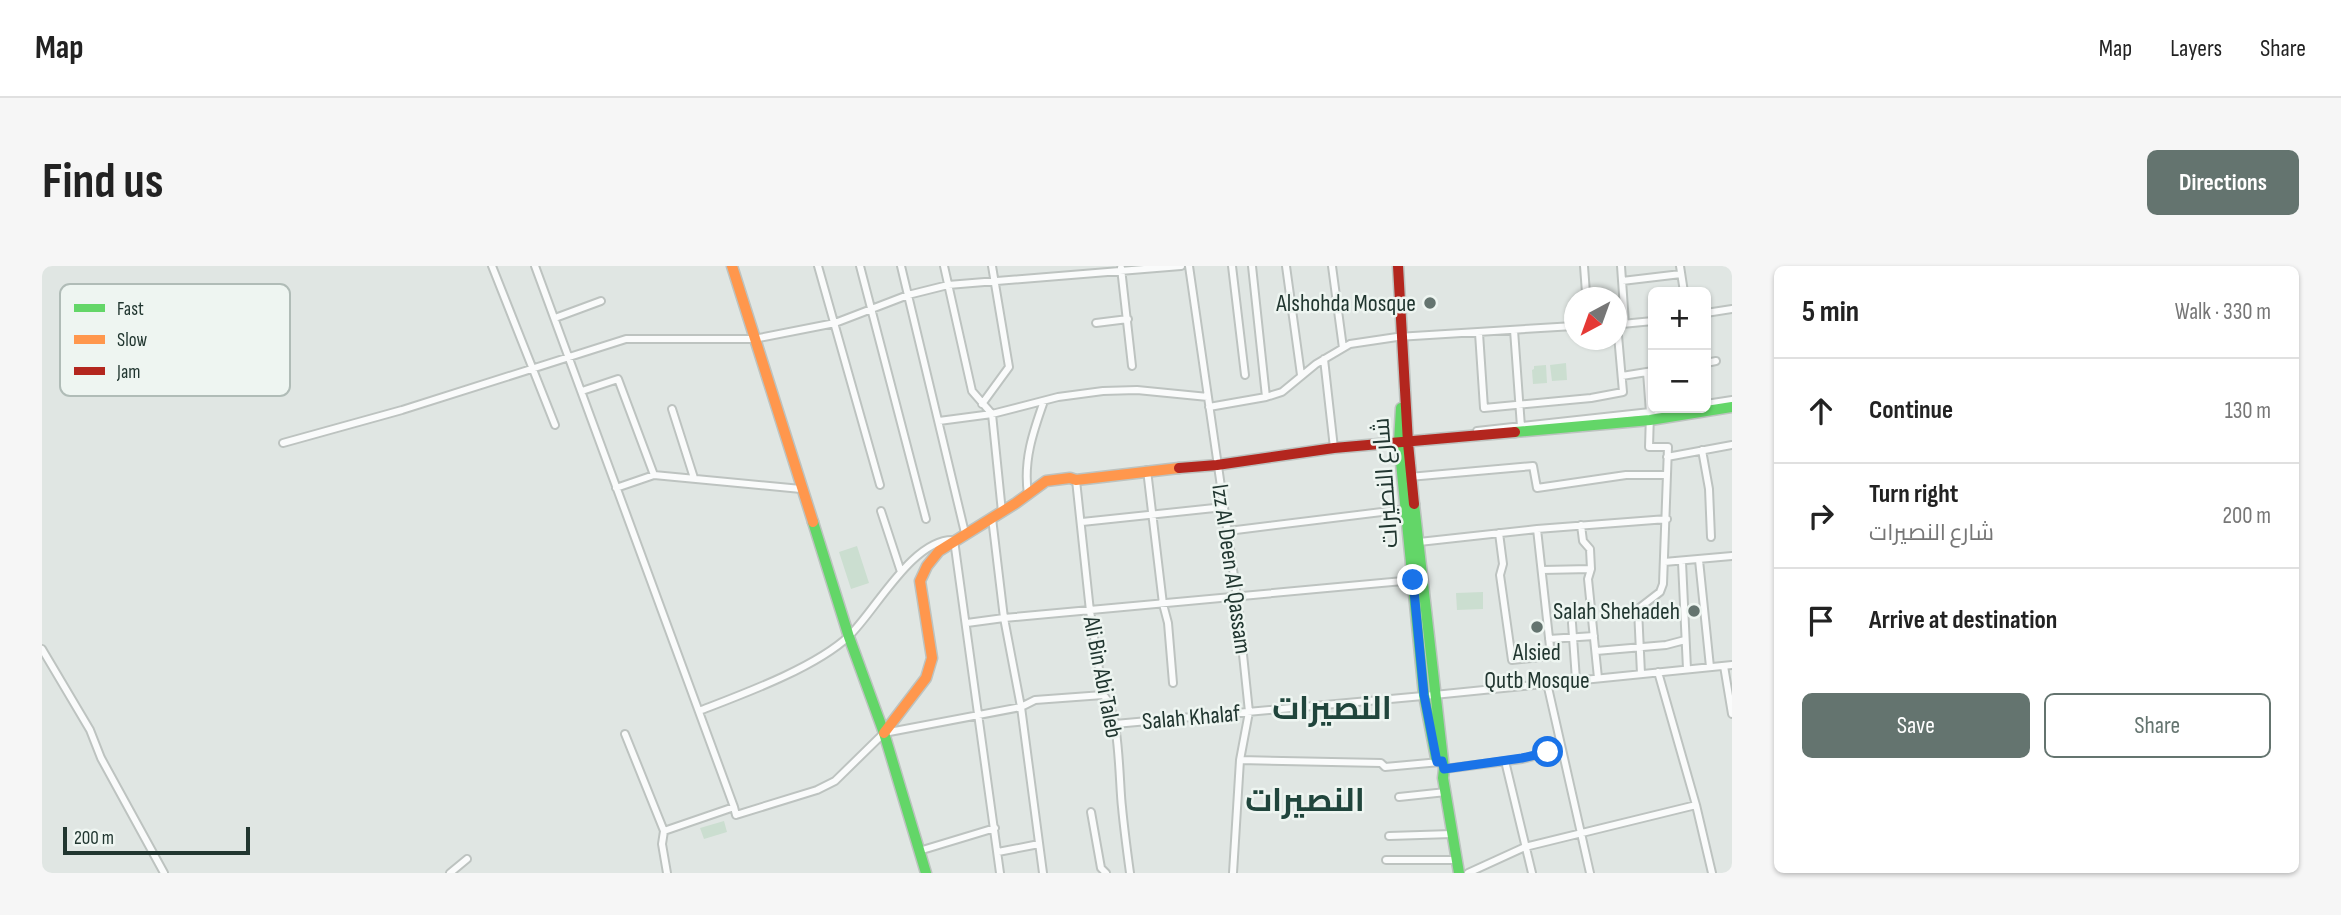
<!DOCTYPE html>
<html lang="en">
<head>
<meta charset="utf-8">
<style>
  :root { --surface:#fff; --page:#f6f6f6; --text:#222; --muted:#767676; --line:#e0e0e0; --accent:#64746f }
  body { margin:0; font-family:"Sofia Sans Condensed",Cairo,sans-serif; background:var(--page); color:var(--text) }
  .controls { position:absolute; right:21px; top:21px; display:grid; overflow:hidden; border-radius:10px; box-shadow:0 2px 5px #0004 }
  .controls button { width:63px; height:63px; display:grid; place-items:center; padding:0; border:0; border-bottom:2px solid var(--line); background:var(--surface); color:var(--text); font:35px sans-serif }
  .compass { position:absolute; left:1522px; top:21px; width:63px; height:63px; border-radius:50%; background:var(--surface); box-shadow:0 2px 5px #0004; rotate:221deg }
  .scale { position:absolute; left:21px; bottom:18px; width:187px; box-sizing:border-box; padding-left:7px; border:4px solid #213630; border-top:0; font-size:19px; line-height:24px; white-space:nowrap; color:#213630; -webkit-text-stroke:5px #eef5f1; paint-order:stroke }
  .stop { position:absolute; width:21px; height:21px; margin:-16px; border:5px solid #1a73e8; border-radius:50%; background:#fff }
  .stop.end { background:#1a73e8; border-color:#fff; box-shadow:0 2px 7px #0008 }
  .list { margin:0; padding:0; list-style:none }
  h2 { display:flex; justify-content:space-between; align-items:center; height:91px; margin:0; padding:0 28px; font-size:30px }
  h2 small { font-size:23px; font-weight:400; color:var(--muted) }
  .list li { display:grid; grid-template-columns:46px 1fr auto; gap:21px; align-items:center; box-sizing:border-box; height:105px; padding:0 28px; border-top:2px solid var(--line) }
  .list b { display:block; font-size:26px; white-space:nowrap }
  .list p { margin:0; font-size:23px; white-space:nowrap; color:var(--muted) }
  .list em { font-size:23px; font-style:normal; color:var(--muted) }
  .actions { display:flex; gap:14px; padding:21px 28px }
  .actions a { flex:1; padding:16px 0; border:2px solid var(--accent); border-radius:10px; text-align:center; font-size:24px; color:var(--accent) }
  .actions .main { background:var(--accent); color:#fff }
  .icon { flex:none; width:38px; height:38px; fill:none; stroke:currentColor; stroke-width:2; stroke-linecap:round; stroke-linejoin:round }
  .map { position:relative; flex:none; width:1690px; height:607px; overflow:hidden; border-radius:10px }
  header { display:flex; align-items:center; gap:42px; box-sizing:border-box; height:98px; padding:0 35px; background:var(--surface); border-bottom:2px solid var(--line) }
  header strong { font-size:33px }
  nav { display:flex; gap:38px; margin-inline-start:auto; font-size:24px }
  .intro { display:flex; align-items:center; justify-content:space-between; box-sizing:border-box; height:168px; padding:0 42px }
  h1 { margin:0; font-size:49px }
  .button { padding:18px 32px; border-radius:10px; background:var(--accent); color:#fff; font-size:24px; font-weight:700 }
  main { display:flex; gap:42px; padding:0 42px }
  aside { flex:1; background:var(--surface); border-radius:10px; box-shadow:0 2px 5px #0004 }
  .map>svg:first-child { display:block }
  .green { fill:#cbded0 }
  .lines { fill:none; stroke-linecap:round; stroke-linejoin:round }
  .street-casing { stroke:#bdc3c0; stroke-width:10 }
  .fast-casing { stroke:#bdc3c0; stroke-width:13 }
  .slow-casing { stroke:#bdc3c0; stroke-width:13 }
  .jam-casing { stroke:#bdc3c0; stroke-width:13 }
  .street { stroke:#fafbfb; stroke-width:6 }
  .fast { stroke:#63d668; stroke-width:10 }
  .slow { stroke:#ff974d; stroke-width:10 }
  .jam { stroke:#b3261e; stroke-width:10 }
  .route { stroke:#1a73e8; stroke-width:9 }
  .poi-dot { fill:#64746f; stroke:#eef5f1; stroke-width:2.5 }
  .labels { text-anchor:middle; stroke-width:5; stroke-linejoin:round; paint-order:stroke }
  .poi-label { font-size:24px; fill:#213630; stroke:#eef5f1; text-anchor:end }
  .street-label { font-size:24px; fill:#213630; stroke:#eef5f1 }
  .district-label { font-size:32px; font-weight:bold; fill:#20453c; stroke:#eef5f1 }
  .key { fill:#eef5f1; stroke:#b0bcb7; stroke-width:2 }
  .key-label { font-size:19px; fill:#213630 }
</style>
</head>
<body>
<header>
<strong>Map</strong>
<nav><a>Map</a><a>Layers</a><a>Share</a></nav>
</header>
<div class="intro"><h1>Find us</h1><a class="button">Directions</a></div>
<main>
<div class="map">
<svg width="1690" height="607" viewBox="0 0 1690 607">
  <rect width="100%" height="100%" fill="#e0e6e3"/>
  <path class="green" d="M1524 97 1525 114 1510 115 1508 99Z
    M1504 99 1505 117 1491 118 1490 104 1492 103V100Z
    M815 280 827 317 809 323 797 286Z
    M1441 326V343L1415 344 1414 327Z
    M682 555 685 566 662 573 658 562Z"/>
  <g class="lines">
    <defs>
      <path id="street" d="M450 0 513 159
        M493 0 692 541
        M776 0 838 219
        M818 0 884 253
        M859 0 923 267
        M902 0 930 125 950 148 960 246
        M1147 0 1195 331 1207 446 1198 494 1191 607
        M1190 0 1203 109
        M1210 0 1224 131
        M1244 0 1259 109
        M1290 0 1301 82
        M1542 0 1544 27
        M1579 0 1583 57
        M1638 0 1642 26
        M1079 2 1090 100
        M1580 15 1639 8
        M1664 47 1690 43
        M513 52 559 35
        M1054 57 1086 53
        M1580 58 1611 55
        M1472 64 1479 161
        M1437 67 1442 142 1549 132 1581 126 1575 58
        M1282 93 1292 182
        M1664 97 1674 95
        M1580 110 1611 105
        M540 125 576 113 612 209
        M940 138 967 101 950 0
        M1664 138 1690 134
        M1167 141 1224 131 1240 126 1274 98 1308 78 1355 71 1532 60
        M630 143 652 212
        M897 155 950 148 1016 131 1061 125 1095 124 1166 131
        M1435 165 1645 142
        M241 177 360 144 584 73H712L793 57 866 29 906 19 1139 0
        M1660 184 1667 223 1669 271
        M1625 191 1690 179
        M1105 204 1121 338 1126 357 1131 417
        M1367 211 1491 200 1495 222 1584 209H1625
        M1034 214 1048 345 1061 429C1078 442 1077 518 1080 541 1082 563 1085 585 1088 607
        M574 222 612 209 759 223
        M986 228C981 195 991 166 1002 135
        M839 245 859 306
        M950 252 962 352 979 441 1001 607
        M1040 256 1182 241
        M1539 259 1541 275 1548 283 1549 303 1546 313 1556 412
        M1186 265 1364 243
        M1457 267 1461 298 1458 309 1470 394 1509 390 1495 263
        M1377 276 1495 263 1625 253
        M1657 294 1668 401
        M1622 296 1690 290
        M1640 296 1645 403
        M1500 304 1549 303
        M925 357 962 352 1372 314
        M1530 357 1534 414
        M1507 373 1552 370
        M0 383 48 464 59 492 122 607
        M1554 385 1624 379 1643 374
        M1682 400 1690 448
        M1616 406 1654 539 1670 607
        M1599 408 1596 343 1618 326 1621 318 1626 181H1607L1608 147 1605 106
        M1505 417 1548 607
        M657 445C701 428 773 402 807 370 834 344 871 272 912 274L958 607
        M1073 458 1392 429 1690 399
        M583 468 622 565
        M1198 494 1339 497 1343 501 1398 496
        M1463 495 1490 607
        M1402 503 1480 493 1519 483
        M1357 531 1404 526
        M1049 546 1059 602 1064 607
        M1347 570 1410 568
        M877 585 953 562
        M956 586 997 578
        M1344 594H1415
        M408 607 425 593
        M625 607 620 578 622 565 692 541 694 549 775 524 793 515 842 467 979 441 993 434 1061 429
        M1426 607 1483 581 1654 539"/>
      <path id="fast" d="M1359 142 1357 176 1382 429 1394 492
        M1473 166 1608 154 1690 141
        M1372 238 1402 503 1401 512 1417 607
        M771 256 807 371 842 467 884 607"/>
      <path id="slow" d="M690 0 771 256
        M842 467 884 412 890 392 878 315 885 300 897 285 974 237 1004 215 1028 212 1034 214 1137 202"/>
      <path id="jam" d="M1356 0 1366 177 1372 238
        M1137 202 1175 199 1292 182 1473 166"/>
    </defs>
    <use href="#street" class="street-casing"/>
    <use href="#fast" class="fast-casing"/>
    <use href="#slow" class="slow-casing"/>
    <use href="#jam" class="jam-casing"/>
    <use href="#street" class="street"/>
    <use href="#fast" class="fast"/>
    <use href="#slow" class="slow"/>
    <use href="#jam" class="jam"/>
  </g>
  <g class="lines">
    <path class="route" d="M1371 314 1382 429 1395 496 1400 495 1402 503 1480 492 1506 486"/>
  </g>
  <g class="poi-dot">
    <circle cx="1388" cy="37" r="7"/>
    <circle cx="1652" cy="345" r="7"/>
    <circle cx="1495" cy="361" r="7"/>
  </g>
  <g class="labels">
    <g class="poi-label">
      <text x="1374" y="45">Alshohda Mosque</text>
      <text x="1638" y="353">Salah Shehadeh</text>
      <text x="1495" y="394" text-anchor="middle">Alsied<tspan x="1495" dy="28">Qutb Mosque</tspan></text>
    </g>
    <g class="street-label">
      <text transform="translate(1343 217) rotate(-94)" y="8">شارع النصيرات</text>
      <text transform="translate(1190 303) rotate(82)" y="8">Izz Al Deen Al Qassam</text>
      <text transform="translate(1061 411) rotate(79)" y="8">Ali Bin Abi Taleb</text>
      <text transform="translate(1149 451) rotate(-5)" y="8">Salah Khalaf</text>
    </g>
    <g class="district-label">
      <text x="1290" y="453">النصيرات</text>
      <text x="1263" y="545">النصيرات</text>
    </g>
  </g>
  <rect x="18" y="18" width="230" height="112" rx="10" class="key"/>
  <rect x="32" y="38" width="31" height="8" fill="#63d668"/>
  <rect x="32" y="69" width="31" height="9" fill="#ff974d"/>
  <rect x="32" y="101" width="31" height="8" fill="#b3261e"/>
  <g class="key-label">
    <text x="75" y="49">Fast</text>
    <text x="75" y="80">Slow</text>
    <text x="75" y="112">Jam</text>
  </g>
</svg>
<div class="controls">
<button>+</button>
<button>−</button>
</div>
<svg class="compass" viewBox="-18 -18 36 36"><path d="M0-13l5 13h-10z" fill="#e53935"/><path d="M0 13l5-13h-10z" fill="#767676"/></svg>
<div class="scale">200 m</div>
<div class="stop" style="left:1506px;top:486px"></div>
<div class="stop end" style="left:1371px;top:314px"></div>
</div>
<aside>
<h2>5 min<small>Walk · 330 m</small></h2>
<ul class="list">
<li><svg class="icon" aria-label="ahead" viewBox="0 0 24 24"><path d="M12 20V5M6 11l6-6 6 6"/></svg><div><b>Continue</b></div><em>130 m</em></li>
<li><svg class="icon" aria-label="right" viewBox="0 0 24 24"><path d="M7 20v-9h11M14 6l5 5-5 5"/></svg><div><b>Turn right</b><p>شارع النصيرات</p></div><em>200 m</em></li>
<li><svg class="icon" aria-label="arrive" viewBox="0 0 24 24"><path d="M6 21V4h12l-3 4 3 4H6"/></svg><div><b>Arrive at destination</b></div></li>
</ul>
<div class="actions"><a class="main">Save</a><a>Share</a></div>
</aside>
</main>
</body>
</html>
